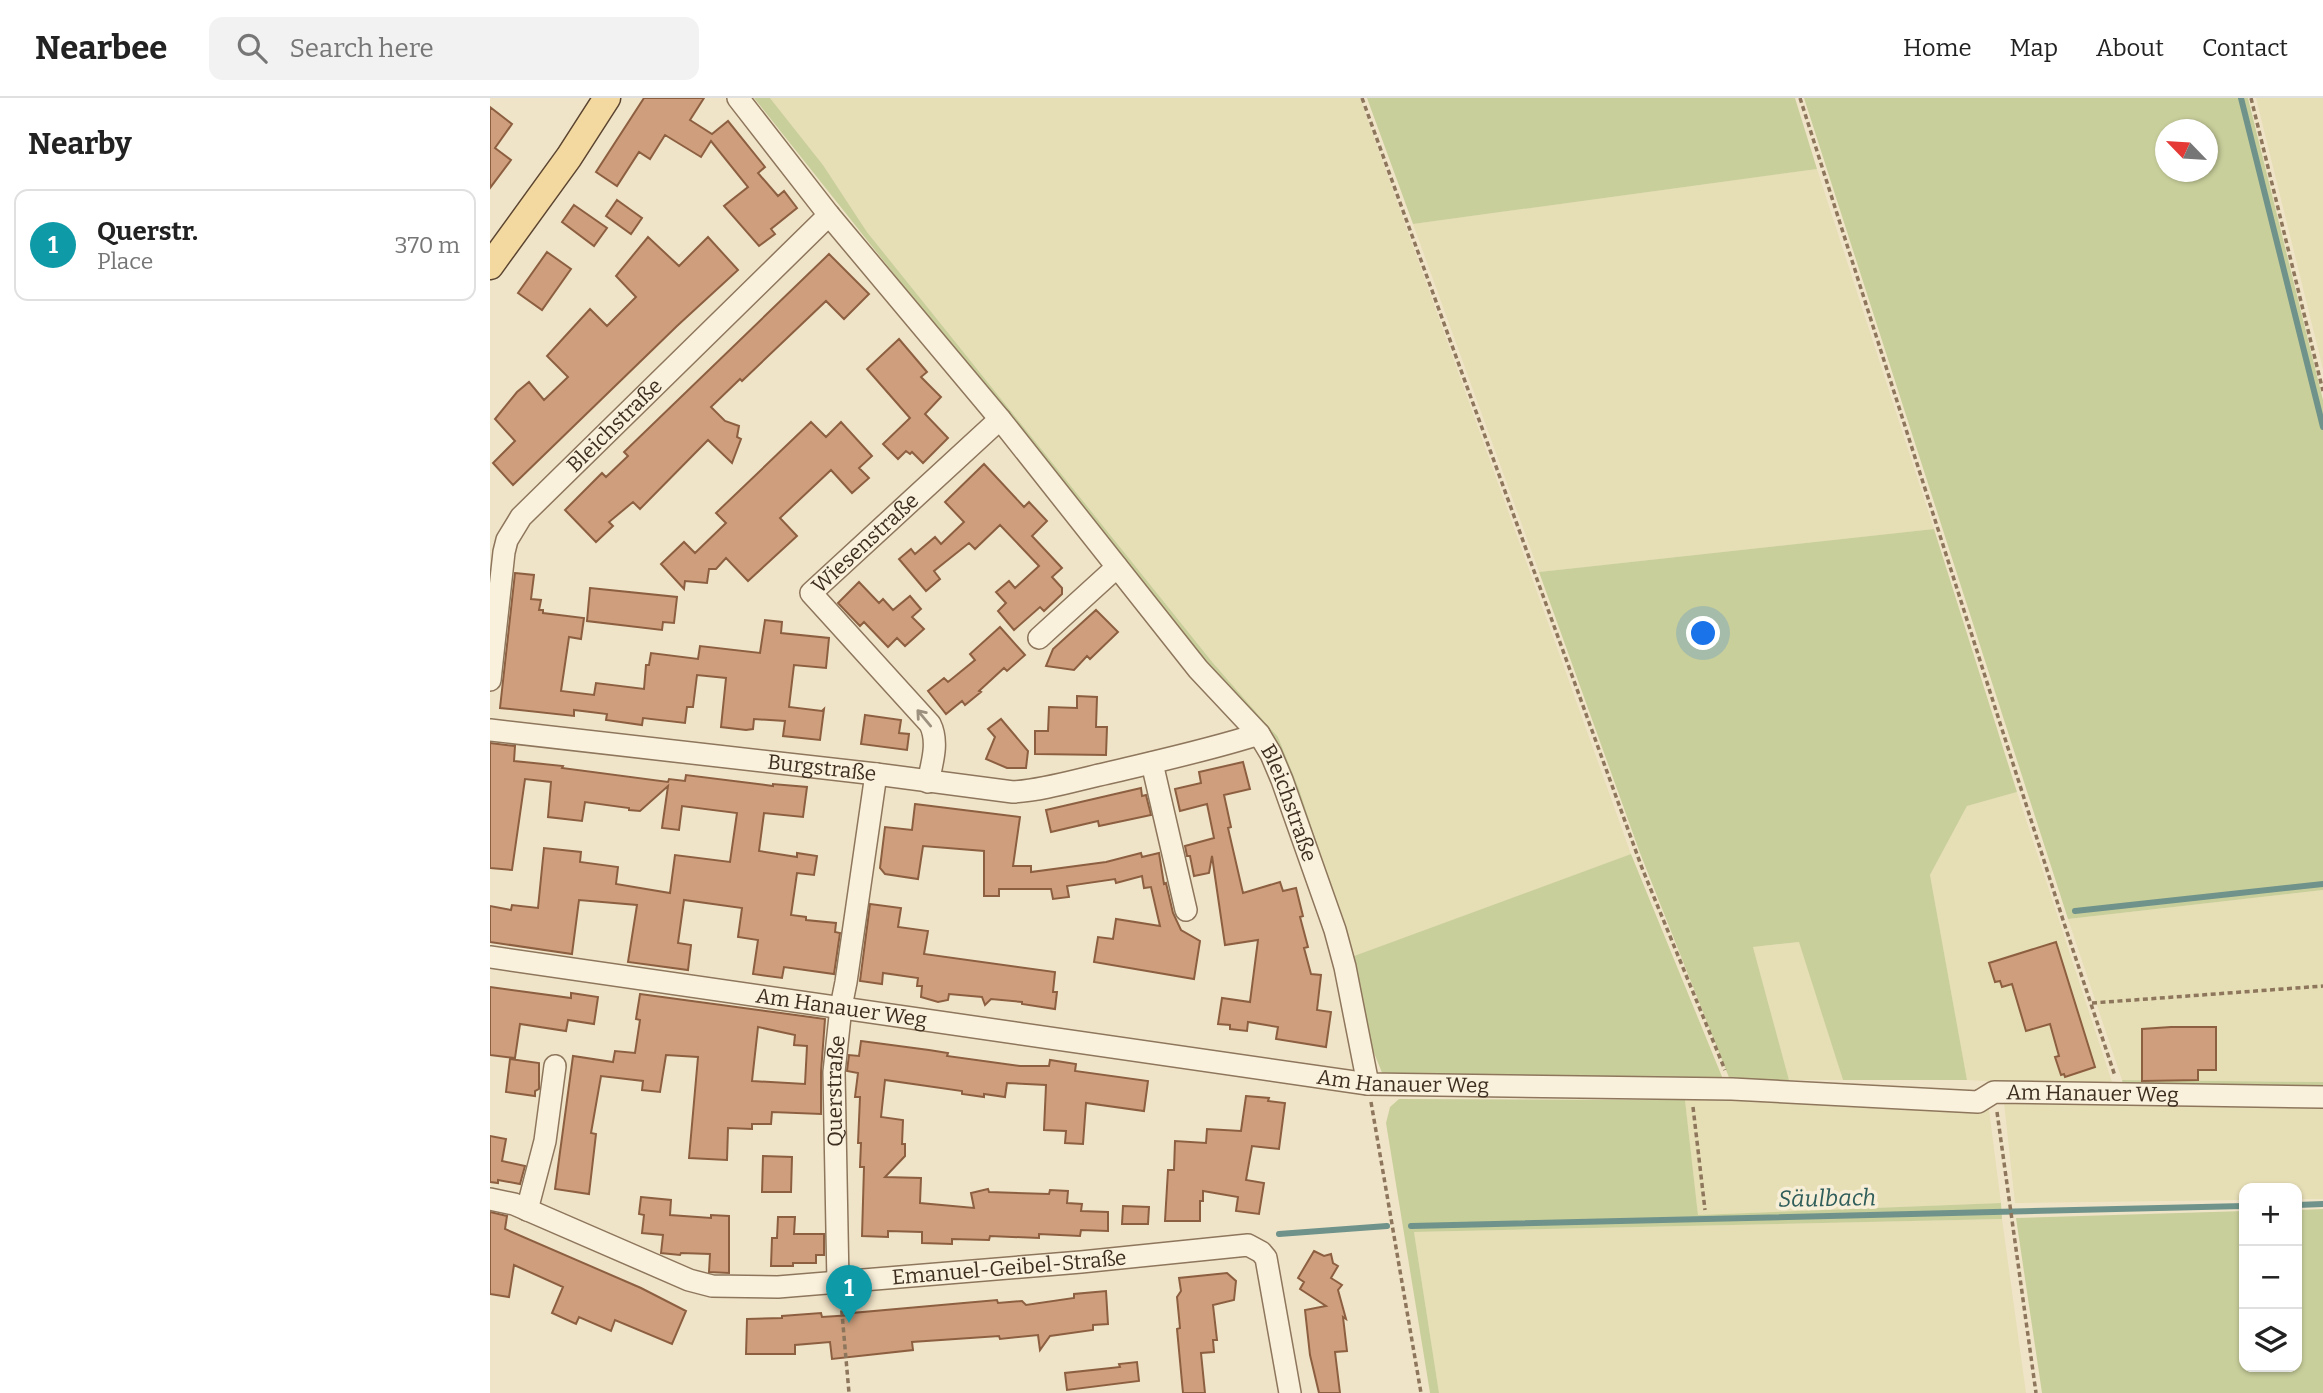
<!DOCTYPE html>
<html lang="en">
<head>
<meta charset="utf-8">
<style>
  :root { --surface:#fff; --page:#f2f2f2; --text:#222; --muted:#767676; --line:#e0e0e0; --accent:#b45309 }
  body { margin:0; font-family:Bitter,serif; background:var(--page); color:var(--text) }
  .controls { position:absolute; right:21px; bottom:21px; display:grid; overflow:hidden; border-radius:14px; box-shadow:0 2px 5px #0004 }
  .controls button { width:63px; height:63px; display:grid; place-items:center; padding:0; border:0; border-bottom:2px solid var(--line); background:var(--surface); color:var(--text); font:35px sans-serif }
  .compass { position:absolute; left:1665px; top:21px; width:63px; height:63px; border-radius:50%; background:var(--surface); box-shadow:0 2px 5px #0004; rotate:295deg }
  .you { position:absolute; left:1214px; top:536px; width:24px; height:24px; margin:-18px; border:5px solid #fff; border-radius:50%; background:#1a73e8; box-shadow:0 0 0 10px #1a73e833 }
  .badge { display:grid; place-items:center; width:46px; height:46px; border-radius:50%; background:var(--accent); color:#fff; font-size:23px; font-weight:700 }
  .pin { position:absolute; translate:-50% -58px; filter:drop-shadow(0 2px 4px #0008) }
  .pin::after { content:''; position:absolute; top:37px; width:24px; height:21px; background:inherit; clip-path:polygon(0 0,100% 0,50% 100%) }
  .list { margin:0; padding:0; list-style:none }
  h2 { display:flex; justify-content:space-between; align-items:center; height:91px; margin:0; padding:0 28px; font-size:30px }
  h2 small { font-size:23px; font-weight:400; color:var(--muted) }
  .list li { display:grid; grid-template-columns:46px 1fr auto; gap:21px; align-items:center; box-sizing:border-box; height:112px; margin:0 14px 14px; padding:0 14px; border:2px solid var(--line); border-radius:14px }
  .list b { display:block; font-size:26px; white-space:nowrap }
  .list p { margin:0; font-size:23px; white-space:nowrap; color:var(--muted) }
  .list em { font-size:23px; font-style:normal; color:var(--muted) }
  .icon { flex:none; width:38px; height:38px; fill:none; stroke:currentColor; stroke-width:2; stroke-linecap:round; stroke-linejoin:round }
  .map { position:relative; flex:none; width:1833px; height:1295px; overflow:hidden }
  header { display:flex; align-items:center; gap:42px; box-sizing:border-box; height:98px; padding:0 35px; background:var(--surface); border-bottom:2px solid var(--line) }
  header strong { font-size:33px }
  nav { display:flex; gap:38px; margin-inline-start:auto; font-size:24px }
  .search { width:490px; height:63px; background:var(--page); display:flex; align-items:center; gap:18px; box-sizing:border-box; padding:0 24px; border-radius:14px; color:var(--muted); font-size:26px }
  main { display:flex }
  aside { flex:1; background:var(--surface) }
  .map>svg:first-child { display:block }
  .farmland { fill:#e6deb5 }
  .green { fill:#c9cf9b; fill-rule:evenodd }
  .lines { fill:none; stroke-linecap:round; stroke-linejoin:round }
  .stream { stroke:#6f938a; stroke-width:6 }
  .building { fill:#cf9f7d; stroke:#8d5f41; stroke-width:2; fill-rule:evenodd }
  .minor-casing { stroke:#8d765c; stroke-width:24 }
  .major-casing { stroke:#5b4430; stroke-width:29 }
  .path { stroke:#8d765c; stroke-width:3.5; stroke-dasharray:5 3.5; stroke-linecap:butt }
  .minor { stroke:#faf1dc; stroke-width:21 }
  .major { stroke:#f3d9a0; stroke-width:26 }
  .oneway { stroke:#9c907e }
  .labels { text-anchor:middle; stroke-width:7; stroke-linejoin:round; paint-order:stroke }
  .street-label { font-size:21px; fill:#3d2e20; stroke:#f7eed8 }
  .water-label { font-size:23px; font-style:italic; fill:#2f5d5a; stroke:#f7eed8 }
</style>
</head>
<body>
<header>
<strong>Nearbee</strong>
<div class="search"><svg class="icon" aria-label="search" viewBox="0 0 24 24"><circle cx="10" cy="10" r="6"/><path d="M15 15l6 6"/></svg>Search here</div>
<nav><a>Home</a><a>Map</a><a>About</a><a>Contact</a></nav>
</header>
<main>
<aside>
<h2>Nearby<small></small></h2>
<ul class="list">
<li><span class="badge" style="background:#0f9aa8">1</span><div><b>Querstr.</b><p>Place</p></div><em>370 m</em></li>
</ul>
</aside>
<div class="map">
<svg width="1833" height="1295" viewBox="0 0 1833 1295">
  <rect width="100%" height="100%" fill="#f0e4c8"/>
  <path class="farmland" d="M280 0H870L1141 756 864 858 809 691 788 639 723 565 377 134 333 67Z
    M1766 0H1833V271Z
    M1327 71 1444 431 1049 474 923 126Z
    M1527 694 1622 984 1571 987 1477 982 1440 777 1477 708Z
    M1833 792V984L1632 982 1578 821Z
    M1310 844 1353 982H1299L1263 849Z
    M1195 1002 1498 1004 1511 1105 1208 1117Z
    M1514 1005 1833 1009V1101H1807V1090H1754V1102L1525 1105Z
    M1512 1121 1536 1295H949L924 1134Z"/>
  <path class="green" d="M264 0H280L333 67 377 134 723 565 788 639 809 691 864 858 1141 756 1235 986 895 982 882 950 861 860 797 674 718 571Z
    M877 0H1305L1327 71 923 126Z
    M1314 0H1758L1833 302V792L1578 821ZM1675 32H1717V74H1675Z
    M1444 431 1527 694 1477 708 1440 777 1477 982H1353L1309 844 1263 849 1299 982H1240L1150 755 1049 474Z
    M1632 982 1833 984V992L1634 989Z
    M909 1001 1195 1002 1208 1117 1511 1105 1512 1121 924 1134 949 1295H940L896 1025 900 1009Z
    M1833 1111V1295H1552L1526 1120 1754 1113V1269H1807V1112Z"/>
  <g class="lines">
    <path class="stream" d="M1751 0 1833 329
      M1585 813 1833 786
      M1807 1107 1833 1106
      M921 1128 1754 1108
      M789 1136 897 1128"/>
  </g>
  <path class="building" d="M154 0H214L200 22 222 36 238 23 275 69 268 75 288 98 294 93 307 110 281 131 285 136 269 148 234 108 258 89 221 43 211 59 175 37 160 61 149 54 127 88 106 74Z
    M0 9 22 26 5 50 21 62 0 90Z
    M127 102 152 120 141 136 116 118Z
    M84 107 117 130 104 148 72 124Z
    M158 139 189 168 218 139 248 172 187 228 23 387 3 365 25 343 5 321 27 294 39 284 54 302 78 279 57 258 100 211 117 228 146 199 126 178Z
    M57 154 81 171 52 212 28 195Z
    M339 156 379 196 354 221 336 203 252 283 250 281 221 309 235 323 249 328 247 339 251 341 242 365 218 342 150 411 143 404 119 424 123 428 106 444 75 412 112 375 116 379 138 358 134 354Z
    M409 241 437 274 431 279 451 299 435 316 458 340 433 365 422 354 420 356 416 353 408 361 393 346 420 320 377 271Z
    M321 324 336 339 351 324 382 358 369 370 379 380 362 395 341 372 290 420 307 438 258 483 236 460 226 471H219L217 485 195 483 194 491 171 466 194 444 205 455 236 425 226 415Z
    M494 366 534 409 539 404 557 423 542 438 572 470 562 479 572 490V496L554 513 550 509 524 532 508 513 516 505 506 494 519 483 525 490 549 468 510 427 485 451 479 445 444 473 450 481 436 493 409 461 421 451 425 456 445 439 451 446 474 424 455 404Z
    M25 475 44 477 41 501 51 502 49 512H53V515L94 520 91 541 79 539 71 593 104 597 106 585 154 591 156 567H159L161 555 208 561 210 548 270 555 275 522 292 524 291 535 339 540 336 570 304 567 299 609 332 613 334 611 330 642 293 638 295 623 264 621 263 631 256 632 231 629 236 580 207 577 203 609H197L195 625 153 620 152 627 116 622 117 616 84 612V618L10 610Z
    M369 484 389 505 393 501 403 512 420 498 431 511 422 519 434 531 415 548 407 540 398 549 374 524 370 528 348 505Z
    M100 490 187 499 184 525 173 524 172 532 97 523Z
    M606 512 628 534 600 561 597 558 584 572 556 568 563 551Z
    M510 529 535 557 517 573 514 570 489 593 491 594 475 607 472 603 456 616 438 593 454 580 458 584 485 562 480 556Z
    M587 598 607 599 606 629H617L616 657 545 656V633H558L559 609 587 610Z
    M375 617 411 622 409 635 419 636 417 652 371 646Z
    M511 621 538 653 536 670H517L496 661 505 639 498 631Z
    M0 645 25 648 24 663 73 668 72 670 178 684 179 681 195 683 196 677 283 688V686L317 689 313 719 274 715 269 753 307 759V755L327 758 324 777 307 775 301 817 316 819V822L346 825 345 834 350 835 344 876 294 869 292 880 263 876 268 842 248 839 252 810 194 802 188 845 201 847 198 872 138 864 147 807 89 802 82 856 0 844V808L21 812 22 807 48 810 54 750 91 754 90 764 128 769 126 786 180 795 185 757 240 764 247 715 192 708 189 732 172 730 178 688 150 713 139 712V710L95 704 92 723 58 719 61 684 35 681 22 772 0 770Z
    M753 664 760 691 734 697 741 729 738 730 753 795 790 784 793 793 806 790 813 818 810 819 818 849 814 850 821 876 831 877 827 912 841 914 836 949 786 941 788 929 758 924 757 933 740 931V927L728 926 732 900 760 904 768 842 735 847 722 758 719 775 704 778 700 758H697L695 748 724 740 717 706 690 713 685 691 711 685 709 674Z
    M651 690 652 698 656 697 661 717 609 728 608 723 561 734 556 712Z
    M425 706 530 719 523 768H541V774L616 764 651 755 652 759 669 755 674 786 676 785 683 815 691 832 710 843 704 881 604 864 608 839 623 841 626 821 670 828 661 789 654 790 652 778 626 785 625 781 577 788 579 799 563 801 561 791H509V798H494V753L433 748 428 781 395 776 390 770 395 729 422 732Z
    M380 806 411 810 408 829 438 833 434 856 565 874 563 894H567L565 911 532 906V904L501 901 495 907 492 899 459 896 458 902 448 904 431 899 432 888H427L428 880 393 875 392 886 370 883Z
    M1566 844 1605 969 1575 979 1574 976 1571 977 1565 959 1569 958 1560 926 1536 933 1522 886 1512 889 1510 883 1505 884 1499 865Z
    M0 889 81 900V895L108 899 104 926 78 922 76 933 30 926 25 960 0 957Z
    M150 896 335 921 331 974V1016L282 1014 281 1026H262V1031L238 1030 237 1062 199 1060 208 959 176 957 170 994 152 992 153 983 111 978 101 1035 106 1036 99 1096 65 1091 83 958 123 964 125 953 145 955 150 922 146 921ZM268 929 305 937 304 947 317 948 315 986 262 983Z
    M1681 929H1726V972H1708V982L1652 983V931Z
    M371 943 439 952 458 955 457 958 530 968H559L560 962 586 966 585 973 658 983 654 1013 596 1005 593 1046 575 1045 576 1033 554 1032 556 987 517 985 515 999 494 996V999L472 996V993L395 982 391 1019 413 1022 412 1046H415V1058L395 1079 431 1080 430 1105 484 1110 481 1095 498 1091 499 1094 559 1096 560 1092 578 1093 577 1105 592 1106 591 1113 618 1114V1133L591 1132 590 1138 549 1136V1140L500 1138 499 1142 462 1141V1146L432 1145V1134L398 1133V1139L372 1138 374 1069H370L371 1045H368L370 999H365L368 975 357 973 359 957 369 958Z
    M20 961 49 965V991L45 993V998L16 994Z
    M756 998 779 1000 778 1003 795 1005 789 1051 762 1048 756 1082 774 1085 769 1116 746 1113 748 1099 713 1093V1103H710V1123H675L678 1072H684L685 1043 716 1045 717 1031 751 1033Z
    M0 1038 16 1041 12 1063 35 1068 30 1086 8 1082V1085L0 1084Z
    M273 1058 302 1059 301 1094H272Z
    M151 1099 181 1102 180 1117 221 1120V1117L239 1118V1175L219 1174 220 1156 191 1155 190 1157 171 1155 173 1137 152 1135 154 1117 149 1116Z
    M633 1108 659 1109 658 1126H632Z
    M0 1114 17 1118 15 1131 151 1190 196 1213 182 1246 125 1222 121 1233 89 1219 86 1226 62 1215 73 1189 24 1167 19 1199 0 1196Z
    M288 1119H305L304 1136H334V1157H326V1165H303V1168H281L282 1140H287Z
    M824 1153 834 1158 841 1156 843 1165 848 1168 841 1180 852 1187 848 1192 856 1221 853 1219 857 1253 845 1254 850 1295H829L820 1257 815 1212 836 1208 810 1191 814 1184 808 1180Z
    M737 1175 746 1183 744 1202 723 1207 727 1242H723L724 1254 711 1255 715 1295H693L687 1231 690 1230 687 1199 691 1193 689 1180Z
    M616 1193 618 1226 603 1227V1232L560 1238 550 1252 548 1237 510 1241 509 1238 422 1244 423 1252 342 1261 340 1244 305 1247V1256H256L257 1221 292 1220V1218L331 1215 332 1219 362 1217V1215L507 1202 508 1205 532 1203 536 1207 584 1200V1196Z
    M647 1264 649 1283 577 1292 575 1275 621 1270 630 1269 629 1266Z"/>
  <g class="lines">
    <defs>
      <g id="minor">
        <path id="s1" d="M248 0 339 117 510 321 708 571 769 636 781 656 792 682 845 832 855 869 878 986"/>
        <path d="M549 540 627 469"/>
        <path id="s2" d="M0 582 14 454 17 442 31 419 339 117"/>
        <path id="s3" d="M0 632 386 676 523 694C555 692 586 682 618 675 668 663 719 652 769 636"/>
        <path d="M662 665 696 812"/>
        <path id="s4" d="M438 684C442 665 449 644 440 626L321 495 510 321"/>
        <path id="s5" d="M0 859 878 986 1242 991 1488 1004 1504 994 1833 999"/>
        <path id="s6" d="M0 1101 24 1106 199 1182 222 1188 288 1189 591 1164 758 1147 771 1154 776 1160 800 1295"/>
        <path d="M37 1112 55 1043 65 968"/>
        <path id="s7" d="M348 1185 344 974 351 909 356 884 386 676"/>
      </g>
      <path id="major" d="M0 168 79 59 117 0"/>
    </defs>
    <use href="#minor" class="minor-casing"/>
    <use href="#major" class="major-casing"/>
    <path class="path" d="M872 0 1152 770 1235 972
      M1310 0 1574 825 1625 978
      M1761 0 1833 293
      M1602 905 1833 888
      M881 1004 931 1295
      M1203 1009 1215 1112
      M1507 1014 1546 1295
      M351 1204 359 1295"/>
    <use href="#minor" class="minor"/>
    <use href="#major" class="major"/>
  </g>
  <defs><path id="oneway-shaft" d="M-6 0H5M1.5-3L5.5 0L1.5 3" fill="none" stroke-width="1.6" stroke-linecap="round" stroke-linejoin="round" transform="scale(1.75)"/></defs>
  <use class="oneway" href="#oneway-shaft" transform="translate(434 620) rotate(-130)"/>
  <g class="labels">
    <g class="street-label">
      <text dy="7" stroke="none"><textPath href="#s2" startOffset="299">Bleichstraße</textPath></text>
      <text dy="7" stroke="none"><textPath href="#s4" startOffset="310">Wiesenstraße</textPath></text>
      <text dy="7" stroke="none"><textPath href="#s3" startOffset="334">Burgstraße</textPath></text>
      <text dy="7" stroke="none"><textPath href="#s1" startOffset="898">Bleichstraße</textPath></text>
      <text dy="7" stroke="none"><textPath href="#s5" startOffset="355">Am Hanauer Weg</textPath></text>
      <text dy="7" stroke="none"><textPath href="#s5" startOffset="922">Am Hanauer Weg</textPath></text>
      <text dy="7" stroke="none"><textPath href="#s7" startOffset="192">Querstraße</textPath></text>
      <text dy="7" stroke="none"><textPath href="#s5" startOffset="1615">Am Hanauer Weg</textPath></text>
      <text dy="7" stroke="none"><textPath href="#s6" startOffset="537">Emanuel-Geibel-Straße</textPath></text>
    </g>
    <g class="water-label">
      <text transform="translate(1337 1100) rotate(-1)" y="8">Säulbach</text>
    </g>
  </g>
</svg>
<div class="controls">
<button>+</button>
<button>−</button>
<button><svg class="icon" aria-label="layers" viewBox="0 0 24 24"><path d="M12 4l9 5-9 5-9-5zM3 14l9 5 9-5"/></svg></button>
</div>
<svg class="compass" viewBox="-18 -18 36 36"><path d="M0-13l5 13h-10z" fill="#e53935"/><path d="M0 13l5-13h-10z" fill="#767676"/></svg>
<div class="you"></div>
<div class="pin badge" style="left:359px;top:1225px;background:#0f9aa8">1</div>
</div>
</main>
</body>
</html>
